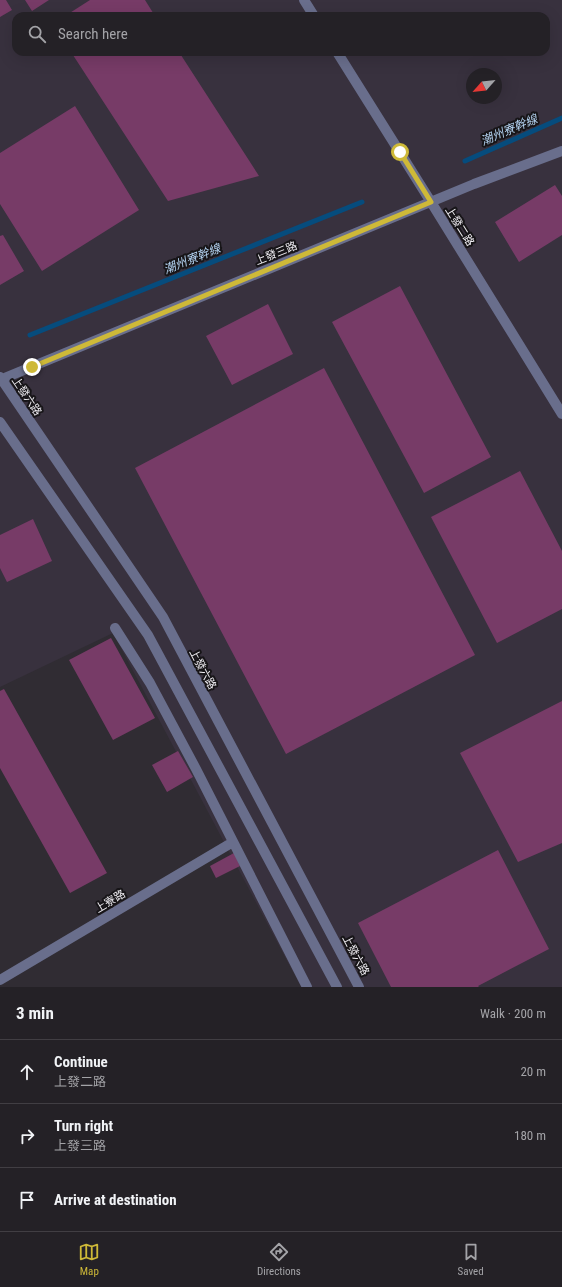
<!DOCTYPE html>
<html lang="en">
<head>
<meta charset="utf-8">
<style>
  :root { --surface:#242126; --page:#302e32; --text:#f1f3f6; --muted:#a3a3a7; --line:#413e43; --accent:#ceb938 }
  body { margin:0; font-family:"Roboto Condensed","Noto Sans TC",sans-serif; background:var(--page); color:var(--text) }
  .compass { position:absolute; left:466px; top:68px; width:36px; height:36px; border-radius:50%; background:var(--surface); box-shadow:0 4px 16px #0002; rotate:243deg }
  .stop { position:absolute; width:12px; height:12px; margin:-9px; border:3px solid #ceb938; border-radius:50%; background:#fff }
  .stop.end { background:#ceb938; border-color:#fff; box-shadow:0 1px 4px #0008 }
  .list { margin:0; padding:0; list-style:none }
  h2 { display:flex; justify-content:space-between; align-items:center; height:52px; margin:0; padding:0 16px; font-size:17px }
  h2 small { font-size:13px; font-weight:400; color:var(--muted) }
  .list li { display:grid; grid-template-columns:26px 1fr auto; gap:12px; align-items:center; box-sizing:border-box; height:64px; padding:0 16px; border-top:1px solid var(--line) }
  .list b { display:block; font-size:15px; white-space:nowrap }
  .list p { margin:0; font-size:13px; white-space:nowrap; color:var(--muted) }
  .list em { font-size:13px; font-style:normal; color:var(--muted) }
  .icon { flex:none; width:22px; height:22px; fill:none; stroke:currentColor; stroke-width:2; stroke-linecap:round; stroke-linejoin:round }
  .map { position:relative; flex:none; width:562px; height:987px; overflow:hidden }
  .search { position:absolute; background:var(--surface); box-shadow:0 4px 16px #0002; left:12px; right:12px; top:12px; height:44px; display:flex; align-items:center; gap:10px; box-sizing:border-box; padding:0 14px; border-radius:12px; color:var(--muted); font-size:15px }
  .sheet { height:244px; background:var(--surface) }
  nav { display:flex; justify-content:space-around; align-items:center; box-sizing:border-box; height:56px; border-top:1px solid var(--line); background:var(--surface); font-size:11px; color:var(--muted) }
  nav a { display:grid; justify-items:center; gap:2px }
  nav .on { color:var(--accent) }
  .map>svg:first-child { display:block }
  .built { fill:#38313e; fill-rule:evenodd }
  .lines { fill:none; stroke-linecap:round; stroke-linejoin:round }
  .stream { stroke:#064c7d; stroke-width:5 }
  .building { fill:#773b67 }
  .lane { stroke:#696e8c; stroke-width:10 }
  .street { stroke:#696e8c; stroke-width:10 }
  .route { stroke:#ceb938; stroke-width:5 }
  .labels { text-anchor:middle; stroke-width:4; stroke-linejoin:round; paint-order:stroke }
  .street-label { font-size:11px; fill:#f1eff4; stroke:#171518 }
  .water-label { font-size:12px; font-style:italic; fill:#b4d3f1; stroke:#171518 }
</style>
</head>
<body>
<div class="map">
<svg width="562" height="987" viewBox="0 0 562 987">
  <rect width="100%" height="100%" fill="#302c33"/>
  <path class="built" d="M0 0H562V987H301L113 633 0 687ZM16 16H546V52H16ZM472 74H496V98H472Z"/>
  <g class="lines">
    <path class="stream" d="M465 161 562 118
      M30 335 362 202"/>
  </g>
  <path class="building" d="M0 0H6L12 10 0 17Z
    M25 0H49L32 11Z
    M90 0H145L155 16H65Z
    M71 52H179L259 176 168 201Z
    M75 106 139 210 42 271 0 204V153Z
    M555 185 562 196V235L519 262 495 222Z
    M3 235 24 271 0 285V236Z
    M400 286 491 457 424 493 332 322Z
    M268 304 293 354 232 385 206 336Z
    M324 368 475 655 286 754 135 468Z
    M520 471 562 551V609L497 643 431 517Z
    M33 519 52 561 7 582 0 568V535Z
    M111 638 155 718 113 740 69 660Z
    M4 689 107 873 70 893 0 768V691Z
    M562 701V843L518 862 460 753Z
    M178 751 193 777 167 792 152 765Z
    M498 850 549 949 478 986 479 987H391L358 923Z
    M234 853 240 866 216 878 210 866Z"/>
  <g class="lines">
    <path class="lane" d="M115 628 150 683 196 769 307 987
      M0 980 233 842"/>
    <path class="street" d="M304 0 314 16
      M337 52 431 202 562 414
      M0 377 163 617 359 987
      M0 380 474 184 562 151
      M0 422 148 635 337 987"/>
  </g>
  <g class="lines">
    <path class="route" d="M32 367 431 202 400 152"/>
  </g>
  <g class="labels">
    <g class="street-label">
      <text transform="translate(460 226) rotate(58)" y="4">上發二路</text>
      <text transform="translate(276 253) rotate(-22)" y="4">上發三路</text>
      <text transform="translate(27 396) rotate(56)" y="4">上發六路</text>
      <text transform="translate(203 669) rotate(62)" y="4">上發六路</text>
      <text transform="translate(110 901) rotate(-31)" y="4">上寮路</text>
      <text transform="translate(356 955) rotate(62)" y="4">上發六路</text>
    </g>
    <g class="water-label">
      <text transform="translate(509 130) rotate(-23)" y="4">潮州寮幹線</text>
      <text transform="translate(192 259) rotate(-22)" y="4">潮州寮幹線</text>
    </g>
  </g>
</svg>
<svg class="compass" viewBox="-18 -18 36 36"><path d="M0-13l5 13h-10z" fill="#e53935"/><path d="M0 13l5-13h-10z" fill="#a3a3a7"/></svg>
<div class="stop" style="left:400px;top:152px"></div>
<div class="stop end" style="left:32px;top:367px"></div>
<div class="search"><svg class="icon" aria-label="search" viewBox="0 0 24 24"><circle cx="10" cy="10" r="6"/><path d="M15 15l6 6"/></svg>Search here</div>
</div>
<section class="sheet">
<h2>3 min<small>Walk · 200 m</small></h2>
<ul class="list">
<li><svg class="icon" aria-label="ahead" viewBox="0 0 24 24"><path d="M12 20V5M6 11l6-6 6 6"/></svg><div><b>Continue</b><p>上發二路</p></div><em>20 m</em></li>
<li><svg class="icon" aria-label="right" viewBox="0 0 24 24"><path d="M7 20v-9h11M14 6l5 5-5 5"/></svg><div><b>Turn right</b><p>上發三路</p></div><em>180 m</em></li>
<li><svg class="icon" aria-label="arrive" viewBox="0 0 24 24"><path d="M6 21V4h12l-3 4 3 4H6"/></svg><div><b>Arrive at destination</b></div></li>
</ul>
</section>
<nav>
<a class="on"><svg class="icon" aria-label="map" viewBox="0 0 24 24"><path d="M3 6l6-2 6 2 6-2v14l-6 2-6-2-6 2zM9 4v14M15 6v14"/></svg>Map</a>
<a><svg class="icon" aria-label="directions" viewBox="0 0 24 24"><path d="M12 3l9 9-9 9-9-9zM9 14v-3h6M13 9l2 2-2 2"/></svg>Directions</a>
<a><svg class="icon" aria-label="saved" viewBox="0 0 24 24"><path d="M7 4h10v16l-5-4-5 4z"/></svg>Saved</a>
</nav>
</body>
</html>
